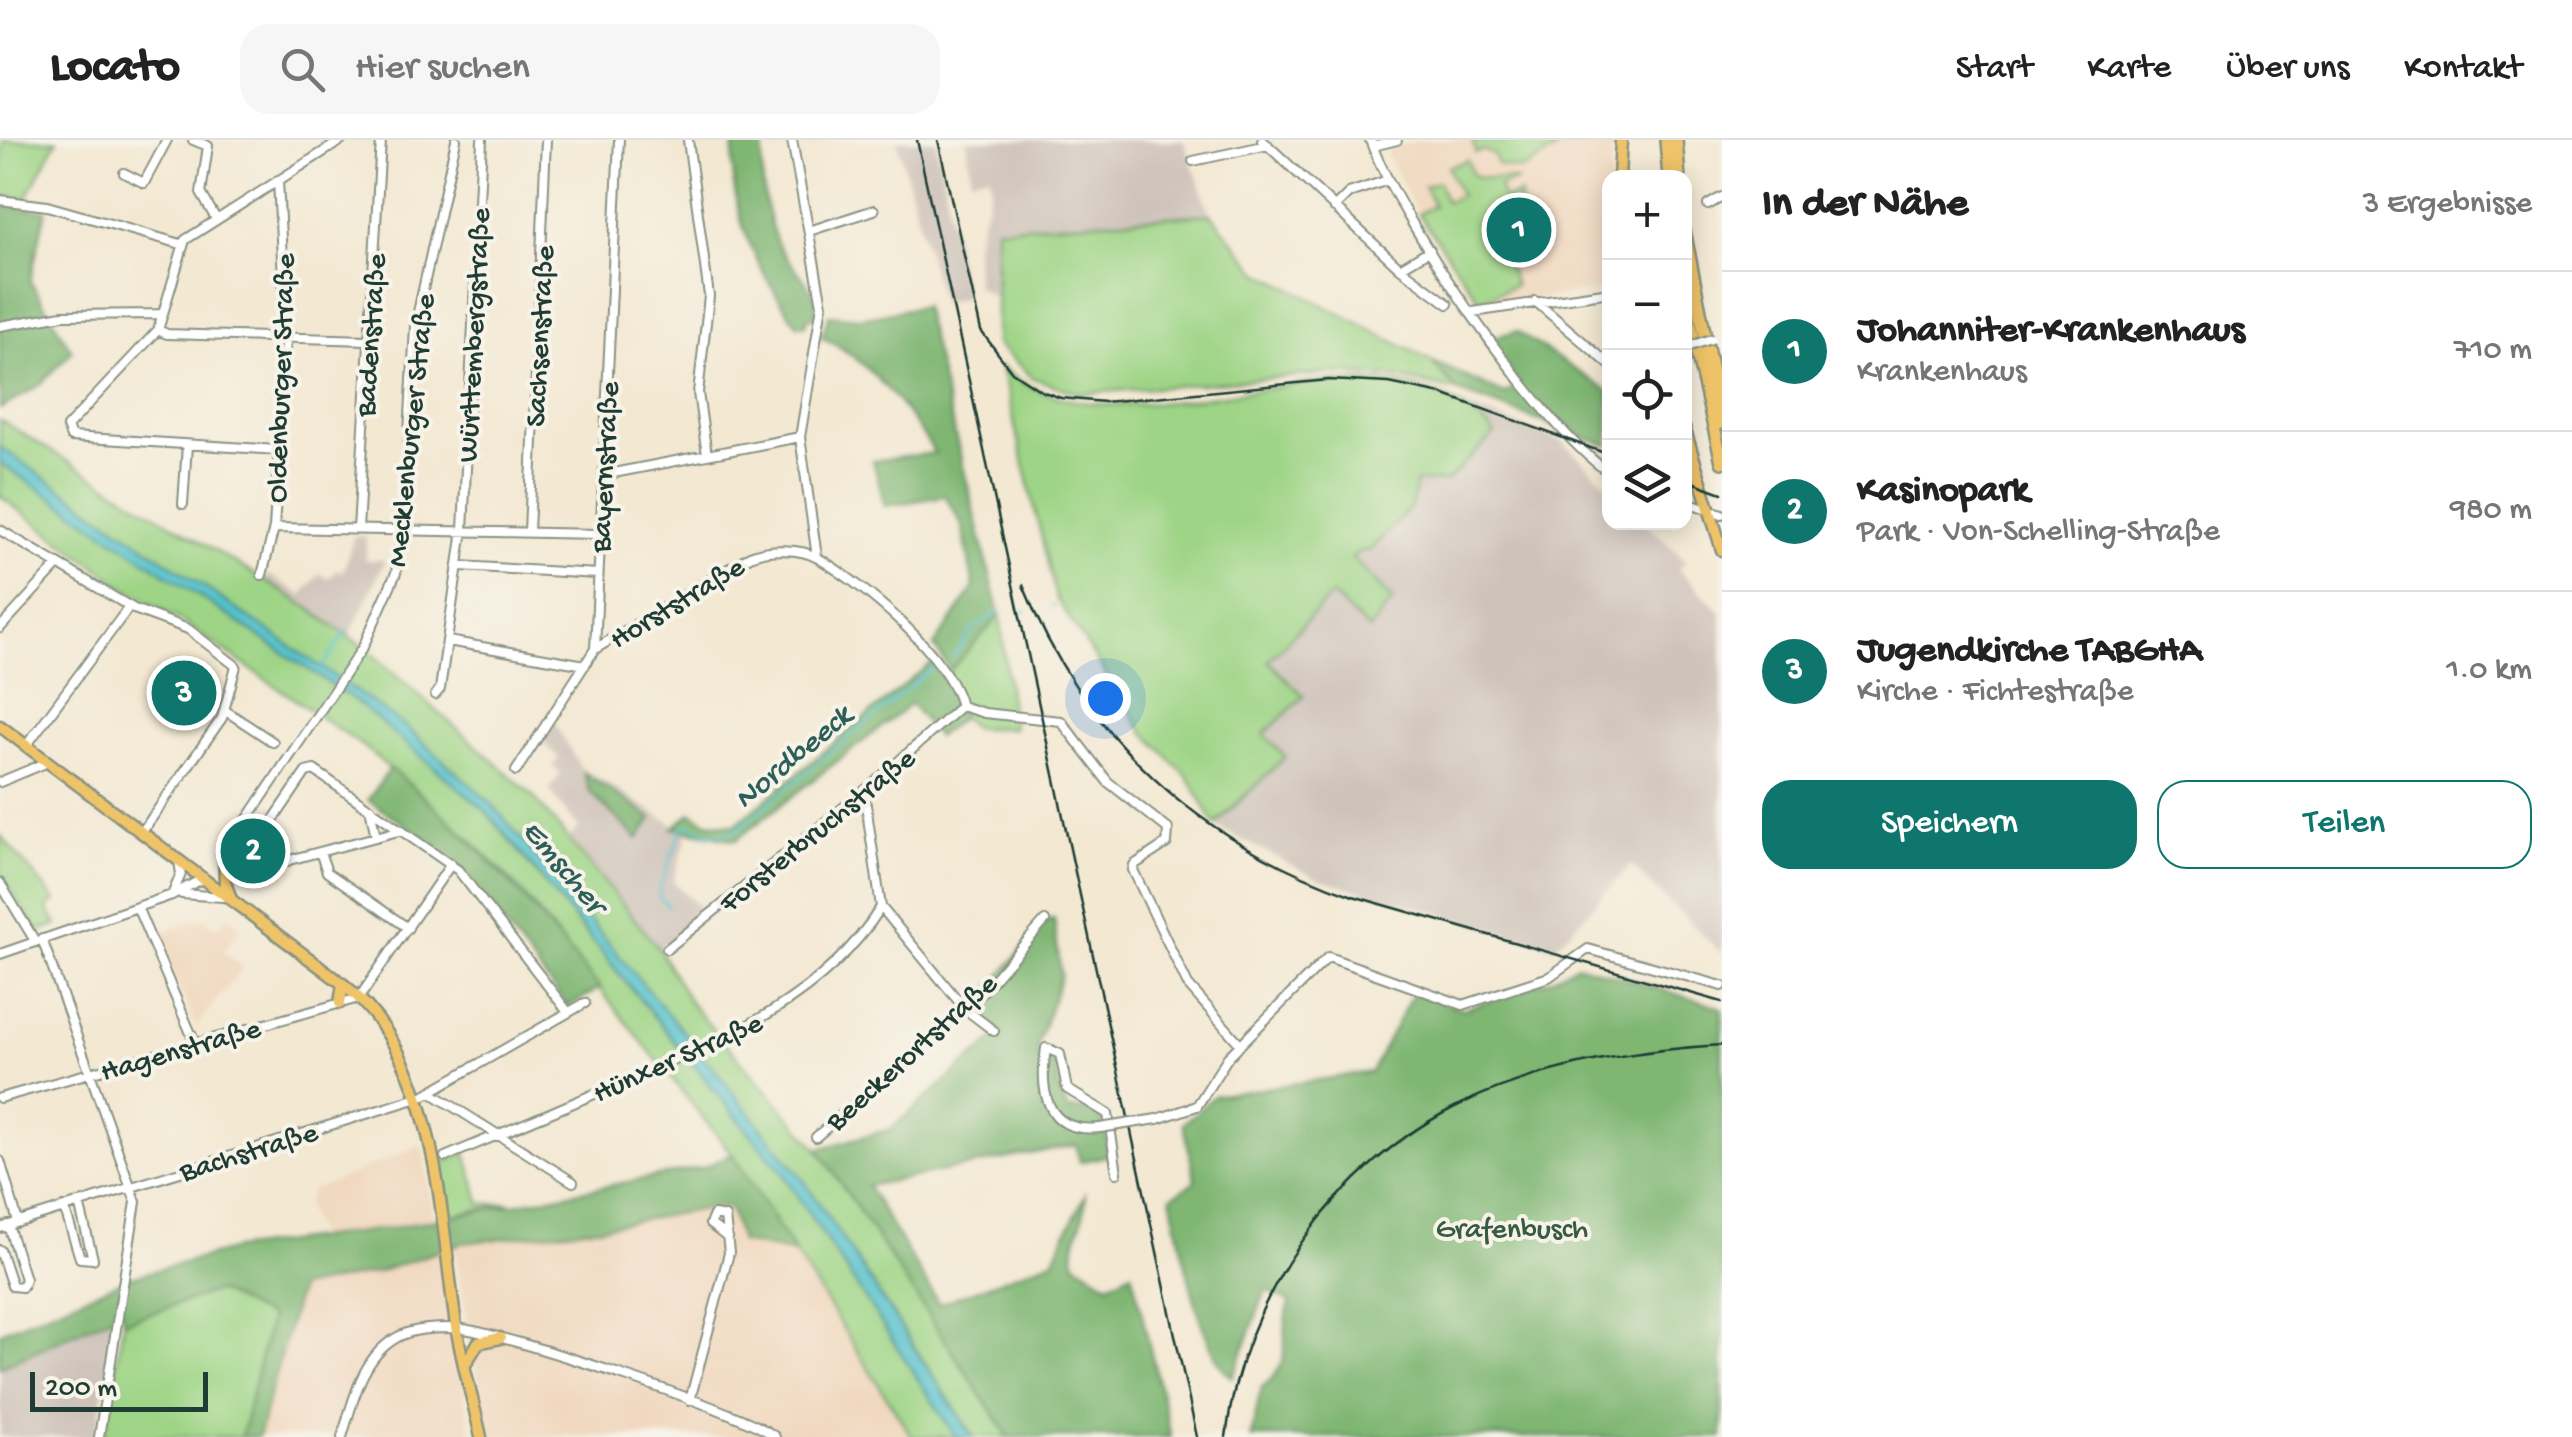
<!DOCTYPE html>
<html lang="de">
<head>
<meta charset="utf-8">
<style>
  :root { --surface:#fff; --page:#f6f6f6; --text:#222; --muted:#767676; --line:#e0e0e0; --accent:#0f766e }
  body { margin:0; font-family:"Gochi Hand",sans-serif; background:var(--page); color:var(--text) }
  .controls { position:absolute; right:30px; top:30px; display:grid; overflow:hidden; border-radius:20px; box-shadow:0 5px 25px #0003 }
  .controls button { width:90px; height:90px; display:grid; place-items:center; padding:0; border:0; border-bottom:2px solid var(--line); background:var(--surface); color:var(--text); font:50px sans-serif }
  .scale { position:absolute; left:30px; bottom:25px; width:178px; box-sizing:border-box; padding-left:10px; border:5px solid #1f3d34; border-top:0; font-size:28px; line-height:35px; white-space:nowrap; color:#1f3d34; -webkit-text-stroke:8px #f7f3e8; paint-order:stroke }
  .you { position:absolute; left:1105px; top:558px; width:35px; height:35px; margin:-25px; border:8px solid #fff; border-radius:50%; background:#1a73e8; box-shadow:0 0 0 15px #1a73e833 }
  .badge { display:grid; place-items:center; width:65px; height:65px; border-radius:50%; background:var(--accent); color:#fff; font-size:32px; font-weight:700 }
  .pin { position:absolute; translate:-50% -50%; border:5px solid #fff; box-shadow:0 2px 10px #0006 }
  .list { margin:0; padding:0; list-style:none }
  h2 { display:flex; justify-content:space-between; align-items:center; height:130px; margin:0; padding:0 40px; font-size:42px }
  h2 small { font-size:32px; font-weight:400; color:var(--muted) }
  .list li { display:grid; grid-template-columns:65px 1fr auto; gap:30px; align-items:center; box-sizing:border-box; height:160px; padding:0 40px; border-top:2px solid var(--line) }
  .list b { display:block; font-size:38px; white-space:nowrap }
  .list p { margin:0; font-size:32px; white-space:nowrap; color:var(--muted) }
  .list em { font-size:32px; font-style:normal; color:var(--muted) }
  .actions { display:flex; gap:20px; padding:30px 40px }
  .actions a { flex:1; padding:22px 0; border:2px solid var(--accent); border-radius:30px; text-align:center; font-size:35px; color:var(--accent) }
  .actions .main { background:var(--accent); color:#fff }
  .icon { flex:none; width:55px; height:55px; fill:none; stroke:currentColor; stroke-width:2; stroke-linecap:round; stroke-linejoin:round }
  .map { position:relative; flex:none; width:1722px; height:1297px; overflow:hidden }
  header { display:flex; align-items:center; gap:60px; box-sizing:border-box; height:140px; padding:0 50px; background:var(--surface); border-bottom:2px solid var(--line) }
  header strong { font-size:48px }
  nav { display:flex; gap:55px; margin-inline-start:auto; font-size:35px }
  .search { width:700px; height:90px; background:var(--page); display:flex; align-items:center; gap:25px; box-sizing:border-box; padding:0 35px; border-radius:30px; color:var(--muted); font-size:38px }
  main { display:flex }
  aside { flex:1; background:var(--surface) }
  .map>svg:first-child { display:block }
  .built { fill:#f0d6bc }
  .industrial { fill:#cec2b9 }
  .green { fill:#9dd485; stroke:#5e885c; stroke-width:2.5 }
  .forest { fill:#7eb672; stroke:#4e7a53; stroke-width:2.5 }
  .water { fill:#55c2ce; stroke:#3a8081; stroke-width:2.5 }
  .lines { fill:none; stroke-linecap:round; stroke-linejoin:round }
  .stream { stroke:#55c2ce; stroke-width:2.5 }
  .minor-casing { stroke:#899283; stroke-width:12 }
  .major-casing { stroke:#899283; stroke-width:15 }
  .highway-casing { stroke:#899283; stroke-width:16 }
  .minor { stroke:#fff; stroke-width:8 }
  .major { stroke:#efc469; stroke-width:10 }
  .highway { stroke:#efc469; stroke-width:11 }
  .tram { stroke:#1f3d34; stroke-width:2.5 }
  .rail { stroke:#1f3d34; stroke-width:2.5 }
  .minor-bridge-casing { stroke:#899283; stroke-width:12; stroke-linecap:butt }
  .minor-bridge { stroke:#fff; stroke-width:8 }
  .labels { text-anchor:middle; stroke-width:8; stroke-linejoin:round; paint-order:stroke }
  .street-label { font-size:30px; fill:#1f3d34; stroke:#f7f3e8 }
  .park-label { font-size:30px; fill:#385b44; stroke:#f7f3e8 }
  .water-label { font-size:32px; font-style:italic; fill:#2c5e5a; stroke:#f7f3e8 }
</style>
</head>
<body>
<header>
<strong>Locato</strong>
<div class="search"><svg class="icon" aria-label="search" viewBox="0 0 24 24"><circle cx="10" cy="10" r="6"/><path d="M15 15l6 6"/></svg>Hier suchen</div>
<nav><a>Start</a><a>Karte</a><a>Über uns</a><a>Kontakt</a></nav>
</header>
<main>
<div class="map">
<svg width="1722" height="1297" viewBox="0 0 1722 1297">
  <rect width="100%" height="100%" fill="#f7f3e8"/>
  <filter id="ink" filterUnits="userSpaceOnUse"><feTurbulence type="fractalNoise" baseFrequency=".01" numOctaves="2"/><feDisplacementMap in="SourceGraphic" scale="20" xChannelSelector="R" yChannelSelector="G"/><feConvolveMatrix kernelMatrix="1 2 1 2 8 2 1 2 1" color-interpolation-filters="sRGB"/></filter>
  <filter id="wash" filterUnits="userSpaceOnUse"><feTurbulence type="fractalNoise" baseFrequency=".0048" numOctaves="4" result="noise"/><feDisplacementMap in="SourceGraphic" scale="40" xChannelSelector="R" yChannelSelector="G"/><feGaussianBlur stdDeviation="2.25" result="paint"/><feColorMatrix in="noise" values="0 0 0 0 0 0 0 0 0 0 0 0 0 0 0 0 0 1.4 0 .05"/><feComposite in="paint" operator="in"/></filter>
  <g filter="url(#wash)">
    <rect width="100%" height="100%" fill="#f3e8d2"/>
    <path class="built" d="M1417 0H1612L1609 149 1480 166 1421 80 1387 15 1390 8Z
      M227 775 242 786 223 812 243 827 196 887 157 794 203 778 217 788Z
      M422 1005 434 1079 318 1098 306 1065 311 1051Z
      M714 1067 730 1068 740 1102 795 1113 912 1297H488L454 1105Z
      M442 1111 472 1297H258L299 1148 378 1132Z"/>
    <path class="industrial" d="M897 0H936L965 157 941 163Z
      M967 0H1183L1211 74 996 88 995 157 976 146 975 104 992 45 989 34 971 38Z
      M1471 268 1562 301 1609 347 1610 382 1646 383 1686 421 1678 429 1722 473V814L1631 725 1555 807 1317 738 1215 686 1285 617 1264 594 1267 521 1332 455 1393 460 1352 419 1359 411H1369L1411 367 1415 342 1494 294Z
      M354 396H366V420H385L349 497 266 441 268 434 302 455 320 433 328 439 339 429 343 432Z
      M555 583 580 627 688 693 673 741 706 774 659 809 568 698 579 688 549 650 561 633 552 626 559 618 540 600Z
      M116 1175 96 1297H0V1227Z"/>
    <path class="green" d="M3 0H57L26 59 0 56Z
      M1473 0H1554L1559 1 1557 9 1523 30 1498 25 1494 15 1483 10 1475 13Z
      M1467 20 1473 35C1489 42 1501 35 1516 41L1499 46 1504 60 1520 54V65L1531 83 1516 90 1523 109 1518 111 1520 117 1507 122 1515 145 1480 161 1418 73 1434 66 1424 46 1438 41 1446 62 1460 55 1448 27Z
      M1211 74 1258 131 1431 221 1457 251 1394 237 1334 233 1079 254 1033 238 996 204V88Z
      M1001 227C1126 336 1374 160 1495 294L1447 341 1416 342 1411 367 1369 411H1359L1352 418 1393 460 1369 490 1332 455 1268 521 1304 556 1264 594 1285 617 1215 685 1188 637 1143 591 1056 458Z
      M0 280 303 464 369 511 532 655 659 809 690 863 818 1009 1009 1297H974L805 1042 492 664 486 672 781 1031 956 1297H912L732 1014 522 752 471 700 367 609 178 479 132 453 0 356Z
      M1000 475 1013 588H973L962 577 944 537Z
      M0 695 56 761 47 767 57 785 38 791 0 735Z
      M466 1013 481 1064 510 1063 449 1076 440 1023Z
      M217 1151 270 1178 242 1297H104L123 1182Z"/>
    <path class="forest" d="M735 0H764C759 36 764 69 777 103 787 126 827 153 814 178H807L805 185 797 184C758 132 724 68 735 0Z
      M0 66 46 70 30 141 72 211 40 245 0 269Z
      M923 166 1000 475 950 530 934 506 974 448 962 384 945 356 885 366 873 321 935 313C906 270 869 218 821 197L829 175 861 178Z
      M1516 191 1609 252V306L1457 251 1431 221 1504 254 1520 245 1485 200Z
      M934 521 962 577 937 597 911 564 736 700 673 688 691 673 707 682 735 685Z
      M390 628C470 693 534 768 600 848L568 867 448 713 368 660Z
      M584 633 652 678 638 699 590 652Z
      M1054 779 1061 835 1038 903V918L1055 923 1060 953 1068 969 1096 971 1103 981 1110 1015 1080 1022 1076 1005 867 1046 939 1164 1053 1120 1085 1055C1087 1080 1071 1096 1075 1122L1108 1144 1132 1132 1171 1297H1009L818 1009 891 989 1001 893 972 869 1047 780Z
      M1577 824 1722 868V1297H1251L1261 1248C1297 1222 1278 1199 1290 1162L1266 1150 1233 1237C1202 1222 1179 1094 1171 1057L1196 1041 1183 984 1214 956 1371 932 1413 853 1464 869 1551 839Z
      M732 1014 795 1113 740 1102 730 1068 714 1067 602 1087 462 1103 378 1132 299 1148 258 1297H241L270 1178 217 1151 123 1182 122 1171 0 1227V1192L131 1137 235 1109 391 1088 705 1027Z"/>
    <path class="water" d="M0 307 359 553 406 587 491 663 706 919 805 1042 973 1297H956L781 1031 486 671 354 560 0 323Z"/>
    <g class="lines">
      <path class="stream" d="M1052 466H1054
        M1022 472 1026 471
        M953 517 974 488 999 472
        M323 527 348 489
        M668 766 659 757 660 748 682 688 688 685 712 695 735 691 935 526"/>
    </g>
  </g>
  <g filter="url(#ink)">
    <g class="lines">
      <defs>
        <path id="minor" d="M193 0 208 6 201 53 216 79
          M688 0 709 156 698 253 707 315
          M792 0 822 165 800 297 817 417
          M1262 0 1400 128 1448 164
          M1370 0C1400 81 1539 286 1610 333
          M1373 6 1397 0
          M1193 21 1268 5
          M124 33 144 43 167 0
          M0 60 47 66 181 104
          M1708 65 1722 57
          M1334 68 1349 53 1388 40
          M809 91 874 70
          M1400 128 1430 110
          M1535 161 1610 225
          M1473 172 1610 152
          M0 186 63 175 160 174
          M158 190 167 194 368 200
          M278 310 71 297 67 287 158 190 185 100 342 0
          M603 335 800 297
          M1684 361 1722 374
          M183 364 187 305
          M274 388 599 394
          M358 389 381 0
          M0 390 134 469 188 489 236 526 222 578 142 692
          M529 392 546 0
          M460 426 598 434
          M262 435 274 388 286 198 278 40
          M0 488 58 425
          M448 501 585 525
          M595 509 750 416C768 408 801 408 818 418 864 445 948 514 961 566
          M435 555 440 549 463 390 482 0
          M961 566 984 573 1061 581 1108 642 1168 689 1167 703 1134 725 1133 730 1188 845 1240 904
          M226 571 273 602
          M26 606 129 467
          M516 631 595 509 619 0
          M0 642 48 622
          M370 668 376 697
          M243 686 288 721
          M261 698 306 632 314 630 458 730 568 872
          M320 712 327 732 408 788
          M224 714 363 507 396 433 405 367 415 186 456 0
          M245 738 259 728 402 690
          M0 743 35 801
          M182 754 222 757
          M172 755 181 734 179 721
          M137 767 195 903
          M881 767 965 869 994 891
          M42 799 136 1062 99 1297
          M667 809 874 643 961 566
          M0 814 172 755 204 738
          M430 952 573 1042
          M0 958 359 858 451 724
          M1157 979 1197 966 1228 917 1328 817 1463 865 1549 837 1588 809 1722 846
          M1100 988C1046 994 1039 952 1046 908L1060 914 1067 949 1108 974 1117 1033
          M816 997 975 860 1045 781
          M445 1017C503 993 562 968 620 943 718 902 822 862 881 767L864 651
          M0 1021 18 1082
          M64 1067 80 1118 93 1119 79 1063
          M0 1088 421 957 585 863
          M0 1110 12 1146 22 1147 25 1139 8 1085
          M690 1260 729 1113 725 1077 714 1075 710 1084 728 1098
          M342 1297C353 1262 361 1218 396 1198 412 1188 438 1188 456 1188 494 1190 752 1274 775 1297"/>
        <path id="major" d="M1619 38 1621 0
          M1684 287 1722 410
          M0 586 343 844C440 920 439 1074 456 1185 462 1223 473 1260 481 1297
          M224 714 225 742 231 759
          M340 863 343 844
          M465 1225 478 1203 500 1198"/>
        <path id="highway" d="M1666 0 1669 38
          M1676 0 1679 38
          M1684 90 1722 283
          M1684 156 1722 322"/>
      </defs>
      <use href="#minor" class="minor-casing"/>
      <use href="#major" class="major-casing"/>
      <use href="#highway" class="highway-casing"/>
      <use href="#minor" class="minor"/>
      <use href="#major" class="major"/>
      <use href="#highway" class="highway"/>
      <path class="tram" d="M938 0 981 191 1012 232 1041 251 1061 258 1104 262 1328 240 1389 243 1442 254 1610 315
        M1684 339 1722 353"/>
      <path class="rail" d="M917 0 1197 1297
        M1023 445C1084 598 1199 702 1353 756L1722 862
        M1226 1297C1242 1157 1336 1024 1463 963 1543 925 1634 910 1722 905"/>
      <defs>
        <path id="minor-bridge" d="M1684 208 1711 199
          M1100 988 1157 979"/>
      </defs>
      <use href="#minor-bridge" class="minor-bridge-casing"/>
      <use href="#minor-bridge" class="minor-bridge"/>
    </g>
  </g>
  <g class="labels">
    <g class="street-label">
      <text transform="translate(369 195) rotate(-86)" y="10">Badenstraße</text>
      <text transform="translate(472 195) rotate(-87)" y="10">Württembergstraße</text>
      <text transform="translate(538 196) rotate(-87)" y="10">Sachsenstraße</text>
      <text transform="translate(279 238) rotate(-88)" y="10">Oldenburger Straße</text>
      <text transform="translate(409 290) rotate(-84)" y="10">Mecklenburger Straße</text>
      <text transform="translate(603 327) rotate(-87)" y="10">Bayernstraße</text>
      <text transform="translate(676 461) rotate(-31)" y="10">Horststraße</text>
      <text transform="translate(816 689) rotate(-39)" y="10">Forsterbruchstraße</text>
      <text transform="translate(180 908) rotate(-16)" y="10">Hagenstraße</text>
      <text transform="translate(910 911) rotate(-42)" y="10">Beeckerortstraße</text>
      <text transform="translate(677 916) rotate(-24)" y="10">Hünxer Straße</text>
      <text transform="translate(248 1010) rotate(-17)" y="10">Bachstraße</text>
    </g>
    <g class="park-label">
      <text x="1512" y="1097">Grafenbusch</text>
    </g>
    <g class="water-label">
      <text transform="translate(791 615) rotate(-40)" y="11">Nordbeeck</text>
      <text transform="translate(566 725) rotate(50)" y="11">Emscher</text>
    </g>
  </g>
</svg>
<div class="controls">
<button>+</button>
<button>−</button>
<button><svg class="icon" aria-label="locate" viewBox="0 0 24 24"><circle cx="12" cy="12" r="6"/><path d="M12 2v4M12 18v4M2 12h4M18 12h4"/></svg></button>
<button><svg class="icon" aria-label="layers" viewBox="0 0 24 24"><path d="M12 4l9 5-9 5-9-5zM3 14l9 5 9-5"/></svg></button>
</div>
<div class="scale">200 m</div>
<div class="you"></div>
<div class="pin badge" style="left:1519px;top:90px">1</div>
<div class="pin badge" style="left:253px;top:711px">2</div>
<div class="pin badge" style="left:184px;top:553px">3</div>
</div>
<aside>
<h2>In der Nähe<small>3 Ergebnisse</small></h2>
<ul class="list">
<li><span class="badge">1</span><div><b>Johanniter-Krankenhaus</b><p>Krankenhaus</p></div><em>710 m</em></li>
<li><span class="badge">2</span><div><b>Kasinopark</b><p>Park · Von-Schelling-Straße</p></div><em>980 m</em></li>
<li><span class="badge">3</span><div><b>Jugendkirche TABGHA</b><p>Kirche · Fichtestraße</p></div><em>1.0 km</em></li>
</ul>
<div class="actions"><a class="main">Speichern</a><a>Teilen</a></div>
</aside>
</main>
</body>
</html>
